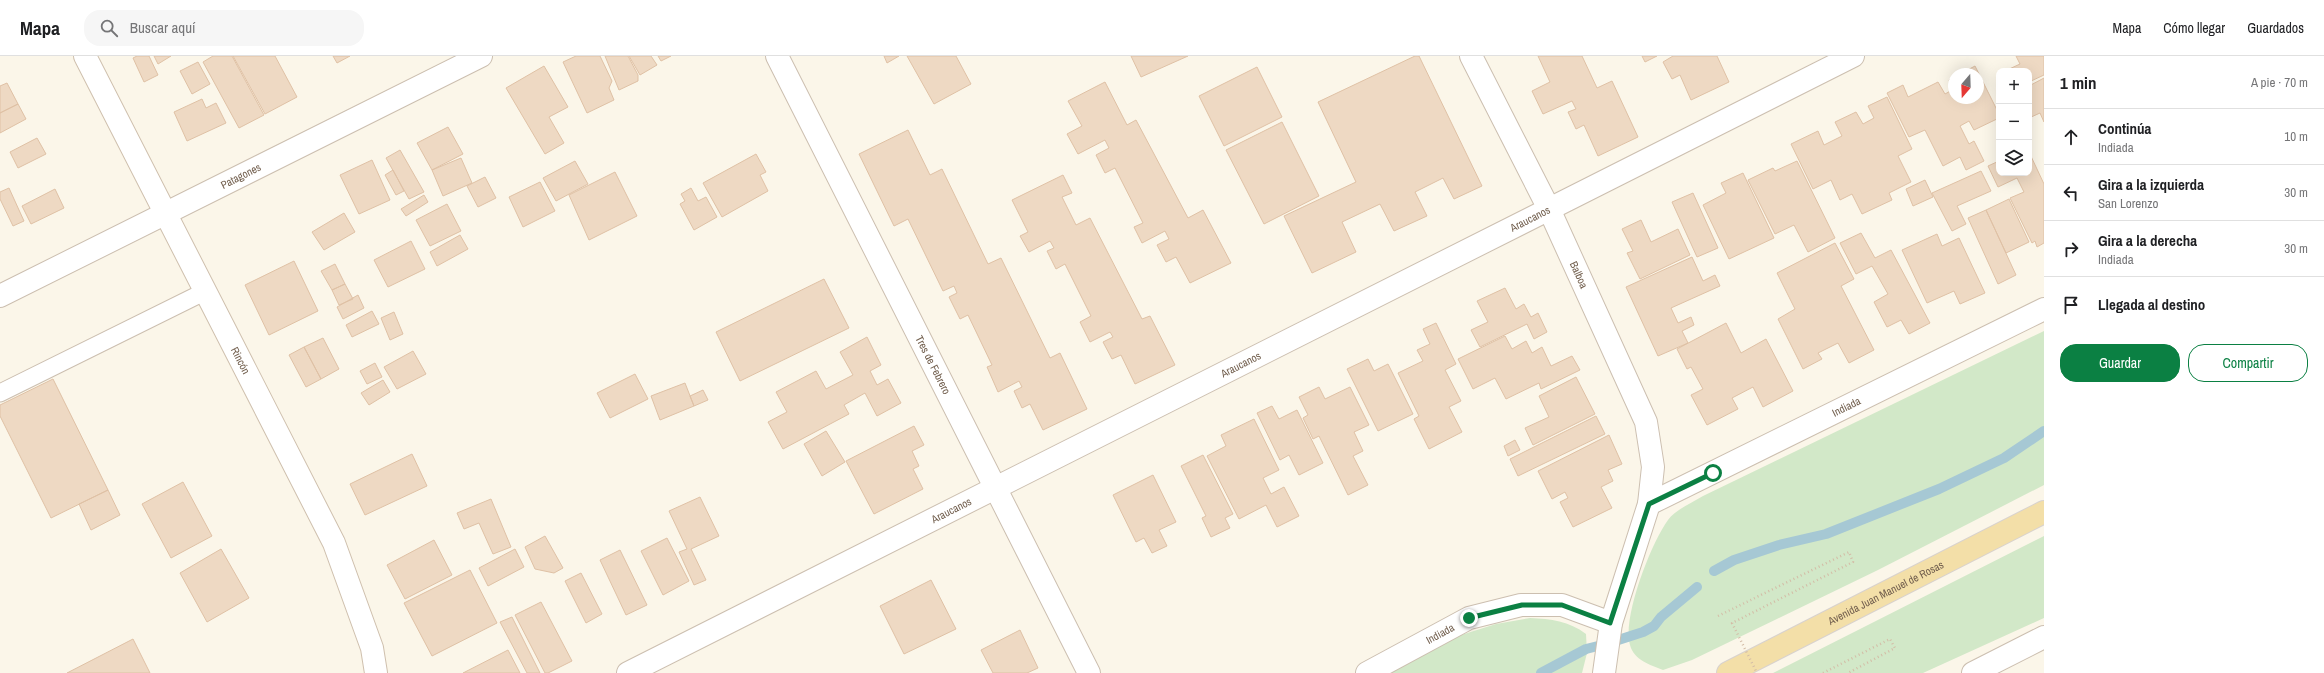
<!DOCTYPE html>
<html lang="es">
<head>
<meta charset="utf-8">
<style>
  :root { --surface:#fff; --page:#f6f6f6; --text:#202124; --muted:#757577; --line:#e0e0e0; --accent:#0b8043 }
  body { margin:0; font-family:"Archivo Narrow",sans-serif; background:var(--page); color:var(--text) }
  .controls { position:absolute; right:12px; top:12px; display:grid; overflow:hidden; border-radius:8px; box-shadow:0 4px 16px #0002 }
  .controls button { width:36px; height:36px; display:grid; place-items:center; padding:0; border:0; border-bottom:1px solid var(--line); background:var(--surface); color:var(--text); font:20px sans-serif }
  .compass { position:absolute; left:1948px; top:12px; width:36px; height:36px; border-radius:50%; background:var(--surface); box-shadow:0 4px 16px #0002; rotate:199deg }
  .stop { position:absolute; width:12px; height:12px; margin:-9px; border:3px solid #0b8043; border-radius:50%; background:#fff }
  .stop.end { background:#0b8043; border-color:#fff; box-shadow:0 1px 4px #0008 }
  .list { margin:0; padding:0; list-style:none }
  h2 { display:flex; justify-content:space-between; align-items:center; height:52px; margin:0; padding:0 16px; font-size:17px }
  h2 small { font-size:13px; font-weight:400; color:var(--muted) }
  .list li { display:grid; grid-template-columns:26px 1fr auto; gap:12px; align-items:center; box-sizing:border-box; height:56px; padding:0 16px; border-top:1px solid var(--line) }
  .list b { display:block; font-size:15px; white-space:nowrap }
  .list p { margin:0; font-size:13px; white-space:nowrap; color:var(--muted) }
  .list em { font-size:13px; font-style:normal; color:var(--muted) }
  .actions { display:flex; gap:8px; padding:12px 16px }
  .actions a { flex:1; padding:9px 0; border:1px solid var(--accent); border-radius:16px; text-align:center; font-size:14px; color:var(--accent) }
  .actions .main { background:var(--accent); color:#fff }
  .icon { flex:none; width:22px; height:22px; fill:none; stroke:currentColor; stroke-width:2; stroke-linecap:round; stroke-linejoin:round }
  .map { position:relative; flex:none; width:2044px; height:617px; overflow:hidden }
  header { display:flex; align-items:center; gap:24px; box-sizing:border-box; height:56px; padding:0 20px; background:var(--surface); border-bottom:1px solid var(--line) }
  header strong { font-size:19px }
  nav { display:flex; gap:22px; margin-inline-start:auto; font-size:14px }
  .search { width:280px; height:36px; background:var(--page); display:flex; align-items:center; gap:10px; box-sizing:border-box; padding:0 14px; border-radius:16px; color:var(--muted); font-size:15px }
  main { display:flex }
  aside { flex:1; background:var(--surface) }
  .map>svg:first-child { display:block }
  .green { fill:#d2e8c8 }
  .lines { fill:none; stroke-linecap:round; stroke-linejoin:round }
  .stream { stroke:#a6c8d4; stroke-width:10 }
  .building { fill:#eed9c3; stroke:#dfc1a5 }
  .lane-casing { stroke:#ccbfb0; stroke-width:19 }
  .street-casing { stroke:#ccbfb0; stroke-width:24 }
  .secondary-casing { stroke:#cfc0ae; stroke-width:24 }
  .primary-casing { stroke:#d8d2ce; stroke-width:24 }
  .path { stroke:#d3bca6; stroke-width:2.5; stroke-dasharray:1 3; stroke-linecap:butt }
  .lane { stroke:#fff; stroke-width:17 }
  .street { stroke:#fff; stroke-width:22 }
  .secondary { stroke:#fff; stroke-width:22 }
  .primary { stroke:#f3dfa8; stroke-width:22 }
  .path-bridge { stroke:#d3bca6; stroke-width:2.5; stroke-dasharray:1 3; stroke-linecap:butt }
  .route { stroke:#0b8043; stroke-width:5 }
  .labels { text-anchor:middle; stroke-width:3; stroke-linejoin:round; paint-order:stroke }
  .street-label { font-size:11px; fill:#73604f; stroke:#fefaef }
</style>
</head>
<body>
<header>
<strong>Mapa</strong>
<div class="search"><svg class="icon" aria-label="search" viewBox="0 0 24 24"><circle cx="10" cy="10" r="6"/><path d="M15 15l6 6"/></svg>Buscar aquí</div>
<nav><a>Mapa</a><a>Cómo llegar</a><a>Guardados</a></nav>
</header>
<main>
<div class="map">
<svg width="2044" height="617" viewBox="0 0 2044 617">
  <rect width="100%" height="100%" fill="#fbf6e9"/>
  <path class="green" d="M2044 275V429L1878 514 1692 604 1663 614C1650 609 1634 604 1630 589 1622 562 1651 487 1668 464 1676 453 1692 447 1703 440Z
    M2044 480V562L1923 617H1773Z
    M1530 562C1551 563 1569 565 1586 578L1587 597 1582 617H1386L1439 586 1496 568Z"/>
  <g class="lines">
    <path class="stream" d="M1714 515 1734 504 1779 489 1826 478 1939 433 2004 402 2044 375
      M1609 587 1643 576 1654 570 1661 561 1697 531
      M1541 617 1586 593 1598 590"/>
  </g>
  <path class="building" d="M137 0H149L158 19 144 26 133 2Z
    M154 0H171L158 8Z
    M213 0H232L264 59 239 72 203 6Z
    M233 0H275L297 41 265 58Z
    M333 0H350L337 7Z
    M576 0H600L612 25 609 32 614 44 587 57 563 6Z
    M605 0H628L638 19V25L619 34Z
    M629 0H651L657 9 640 19Z
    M658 0H671L661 5Z
    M884 0H899L887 7Z
    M907 0H956L971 28 934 48Z
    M1131 0H1188L1141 21Z
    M1415 0H1419L1482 130 1454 143 1443 122 1415 136 1427 160 1394 175 1380 148 1342 166 1356 196 1312 217 1284 160 1356 126 1318 46Z
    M1538 0H1582L1597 32 1612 25 1638 81 1598 100 1584 69 1576 73 1568 56 1576 53 1572 45 1543 58 1532 35 1550 26Z
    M1642 0H1657L1645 6Z
    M1673 0H1717L1729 26 1691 44 1680 19 1672 23 1663 6Z
    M2016 0H2044V19L2029 26V15H2005L2020 8Z
    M198 6 210 28 192 38 180 15Z
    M544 10 568 51 549 61 564 87 545 98 506 32Z
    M1975 10 1999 58V62L1974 74 1969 65 1960 70 1969 88 1974 85 1984 105 1966 114 1960 101 1943 110 1925 74 1909 81 1887 37 1903 29 1908 41 1938 26 1945 38 1954 33V42H1978V18H1960Z
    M1257 11 1282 61 1224 90 1199 40Z
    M1954 21V33L1949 24Z
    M2044 22V66L2040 57 2029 62V30Z
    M1105 26 1127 69 1136 64 1188 162 1203 154 1231 207 1190 227 1176 201 1166 206 1157 189 1169 183 1165 175 1142 187 1134 171 1143 167 1115 112 1105 117 1096 99 1109 92 1105 84 1078 98 1067 78 1082 70 1068 45Z
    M7 27 18 48 0 57V30Z
    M1887 41 1912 93 1898 100 1911 126 1889 137 1892 144 1862 158 1852 138 1840 144 1831 124 1813 133 1791 88 1818 75 1824 89 1842 80 1835 66 1856 56 1863 68 1874 62 1868 50Z
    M202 43 206 52 216 47 226 67 187 85 174 56Z
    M18 48 26 63 0 77V57Z
    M1282 66 1319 140 1264 168 1226 94Z
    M448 71 463 98 432 114 417 87Z
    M908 74 930 119 942 113 988 208 1001 202 1050 302 1060 297 1087 353 1043 374 1030 348 1022 352 1014 335 1022 331 1019 325 998 336 987 311 992 309 968 259 960 263 949 241 957 237 954 230 943 235 908 163 894 170 859 98Z
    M37 82 46 98 18 112 10 96Z
    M400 94 424 136 409 143 386 102Z
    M2029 96 2044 128V187L2037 191 2035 185 2032 187 2010 142 2024 136 2017 122 1998 131 1988 110 1999 105V117H2029Z
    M756 98 766 116 760 119 768 135 722 161 703 127Z
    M461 102 472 127 443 140 432 114Z
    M372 104 390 144 359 158 340 119Z
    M575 105 588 128 556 145 543 122Z
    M1797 105 1835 182 1808 196 1794 169 1775 178 1748 124 1773 112 1775 115Z
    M393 114 404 135 396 139 385 119Z
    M1981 115 1991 135 1957 150 1966 168 1952 175 1932 137Z
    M615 116 637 160 589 184 569 139Z
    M1743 117 1774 182 1729 203 1703 149 1726 137 1721 127Z
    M1063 119 1072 137 1062 141 1076 169 1090 162 1142 263 1150 260 1175 309 1135 328 1121 299 1112 303 1103 286 1113 281 1110 276 1090 286 1080 266 1091 260 1065 208 1056 213 1047 195 1054 192 1050 185 1029 196 1020 180 1028 176 1012 144Z
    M485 121 496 142 478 151 467 130Z
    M1925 124 1933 141 1913 150 1906 133Z
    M540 126 555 155 523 171 509 141Z
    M9 132 24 165 13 170 0 143V136Z
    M691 132 698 145 706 141 717 161 694 174 680 148 685 145 681 138Z
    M55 133 64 152 31 168 22 150Z
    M1693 137 1718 192 1697 201 1672 146Z
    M424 139 428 146 406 160 401 153Z
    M2009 143 2029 186 2006 197 1986 154Z
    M447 148 461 175 430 190 416 164Z
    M1986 154 2016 219 1998 228 1968 162Z
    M344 157 355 176 324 194 312 176Z
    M1641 164 1651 186 1678 173 1690 199 1640 223 1627 197 1633 195 1622 173Z
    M1861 177 1875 202 1891 194 1930 267 1909 278 1901 264 1887 271 1874 246 1888 238 1872 210 1856 218 1840 187Z
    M1937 178 1942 190 1959 182 1985 237 1960 248 1954 235 1927 247 1902 194Z
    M460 179 468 193 437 210 430 196Z
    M411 185 425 213 388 231 374 204Z
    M1835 187 1854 223 1841 230 1874 294 1849 307 1838 287 1818 297 1822 303 1803 313 1778 263 1795 253 1777 217Z
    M1692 201 1703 225 1715 219 1720 230 1671 252 1678 267 1691 261 1694 269 1682 275 1688 287 1658 300 1626 231Z
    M294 205 318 255 269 279 245 229Z
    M335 208 345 228 332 234 321 215Z
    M824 223 849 272 740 325 716 276Z
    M345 228 353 243 339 249 332 234Z
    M1505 232 1516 253 1524 248 1531 261 1538 257 1547 276 1534 283 1527 268 1480 291 1471 274 1488 266 1477 245Z
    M358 239 364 252 343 263 337 251Z
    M372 255 379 268 352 281 346 269Z
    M394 256 403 278 390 284 381 262Z
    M1436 267 1456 308 1445 314 1461 345 1449 351 1462 376 1429 393 1414 363 1419 360 1398 317 1423 305 1417 294 1430 288 1423 273Z
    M1726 267 1741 297 1766 283 1793 335 1763 351 1753 331 1732 342 1738 353 1707 369 1691 339 1703 333 1691 311 1687 313 1677 293Z
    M1505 280 1512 293 1526 285 1532 297 1542 291 1551 310 1572 300 1580 314 1541 333 1539 327 1506 343 1495 322 1473 333 1458 303Z
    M867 281 881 309 870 315 877 329 888 323 901 347 877 360 865 337 844 349 849 358 783 393 768 366 787 356 776 336 816 315 826 333 853 319 840 296Z
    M323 282 339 313 321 323 304 291Z
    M304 291 321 323 306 331 289 299Z
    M413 295 426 318 397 333 384 311Z
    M1368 303 1374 315 1388 308 1413 358 1378 375 1347 313Z
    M375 307 382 321 367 328 360 315Z
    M635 318 648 343 610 362 597 337Z
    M1576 321 1595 358 1533 389 1525 372 1549 361 1539 340Z
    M53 323 108 434 51 462 0 360V349Z
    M383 324 390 336 369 349 361 337Z
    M685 327 694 350 660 364 651 340Z
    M1319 331 1325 343 1350 331 1369 369 1354 376 1363 395 1353 400 1368 429 1348 439 1319 380 1313 383 1303 362 1308 359 1299 341Z
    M703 334 708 344 694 350 690 340Z
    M1272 350 1279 363 1297 354 1323 407 1299 419 1289 399 1280 404 1257 357Z
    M1596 360 1605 378 1518 420 1510 403Z
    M1254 363 1279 414 1263 422 1271 438 1284 431 1299 460 1277 471 1266 449 1239 463 1207 400 1226 390 1221 379Z
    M914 370 924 389 912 395 919 410 913 413 923 433 874 458 846 405Z
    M826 375 845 406 822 420 804 388Z
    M1609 379 1622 408 1608 414 1613 425 1601 431 1612 452 1573 471 1560 446 1568 442 1565 436 1552 443 1538 415Z
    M1515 384 1520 394 1508 400 1504 390Z
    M412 398 427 430 365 459 350 428Z
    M1203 399 1233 458 1225 462 1230 472 1211 481 1202 462 1206 460 1181 410Z
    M1153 419 1176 466 1159 474 1167 490 1152 497 1144 482 1136 486 1113 439Z
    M183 426 212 480 171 502 142 448Z
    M108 434 120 459 91 474 79 448Z
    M700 441 719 480 691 493 706 524 694 529 679 496 687 493 669 455Z
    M491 443 511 491 493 498 479 467 464 473 457 457Z
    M545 480 563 512 554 517 535 513 525 491Z
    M667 482 689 525 663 539 641 495Z
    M434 484 452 519 405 543 387 509Z
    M221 493 249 542 207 566 180 517Z
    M515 493 524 511 488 530 479 512Z
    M620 494 647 549 626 559 600 504Z
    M470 514 497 567 432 600 404 547Z
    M581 517 602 558 586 567 565 525Z
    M931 524 956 573 904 598 880 550Z
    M541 546 572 605 548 617H545L515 559Z
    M512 561 540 617H527L500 566Z
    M1020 574 1038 612 1027 617H993L981 594Z
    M133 583 150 617H67Z
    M508 594 520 617H463Z"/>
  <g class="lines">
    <defs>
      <path id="lane" d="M0 337 204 236"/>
      <g id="street">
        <path id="s1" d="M777 0 1089 617"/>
        <path id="s2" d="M1471 0 1549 153 1646 366 1653 411 1649 448 1611 567 1604 617"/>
        <path id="s3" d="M0 240 481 0"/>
        <path id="s4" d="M1649 448 2044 253"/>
        <path id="s5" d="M628 617 1853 0"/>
        <path id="s6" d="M1367 617 1469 562 1521 549H1562L1611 567"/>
        <path d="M1973 617 2044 581"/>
      </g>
      <g id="secondary">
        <path id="s7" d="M85 0 334 487 372 592 376 617"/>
      </g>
      <g id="primary">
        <path id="s8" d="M1728 617 2044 456"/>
      </g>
    </defs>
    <use href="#lane" class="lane-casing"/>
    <use href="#street" class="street-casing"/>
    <use href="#secondary" class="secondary-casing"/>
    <use href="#primary" class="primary-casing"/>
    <path class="path" d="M1823 617 1890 583 1895 592 1848 617"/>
    <use href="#lane" class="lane"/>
    <use href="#street" class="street"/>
    <use href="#secondary" class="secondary"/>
    <use href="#primary" class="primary"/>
    <path class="path-bridge" d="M1718 560 1849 496 1853 506 1732 567 1757 617"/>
  </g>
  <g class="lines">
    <path class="route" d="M1469 562 1522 549H1562L1610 567 1649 448 1713 417"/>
  </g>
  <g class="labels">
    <g class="street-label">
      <text dy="4" stroke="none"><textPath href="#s3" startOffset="269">Patagones</textPath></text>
      <text dy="4" stroke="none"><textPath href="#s5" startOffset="1010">Araucanos</textPath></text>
      <text dy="4" stroke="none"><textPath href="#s2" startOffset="244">Balboa</textPath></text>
      <text dy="4" stroke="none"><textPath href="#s7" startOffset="342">Rincón</textPath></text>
      <text dy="4" stroke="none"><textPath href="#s5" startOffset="686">Araucanos</textPath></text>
      <text dy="4" stroke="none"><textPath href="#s1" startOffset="346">Tres de Febrero</textPath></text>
      <text dy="4" stroke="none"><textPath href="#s4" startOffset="220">Indiada</textPath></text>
      <text dy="4" stroke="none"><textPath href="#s5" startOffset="362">Araucanos</textPath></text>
      <text dy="4" stroke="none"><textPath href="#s8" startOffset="177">Avenida Juan Manuel de Rosas</textPath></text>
      <text dy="4" stroke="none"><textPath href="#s6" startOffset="83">Indiada</textPath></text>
    </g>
  </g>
</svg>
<div class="controls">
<button>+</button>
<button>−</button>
<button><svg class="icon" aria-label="layers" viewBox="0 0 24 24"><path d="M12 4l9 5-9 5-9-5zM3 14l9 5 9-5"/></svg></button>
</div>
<svg class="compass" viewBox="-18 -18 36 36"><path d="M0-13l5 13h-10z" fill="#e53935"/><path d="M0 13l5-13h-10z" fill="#757577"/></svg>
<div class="stop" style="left:1713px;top:417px"></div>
<div class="stop end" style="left:1469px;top:562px"></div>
</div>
<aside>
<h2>1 min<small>A pie · 70 m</small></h2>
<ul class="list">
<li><svg class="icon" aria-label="ahead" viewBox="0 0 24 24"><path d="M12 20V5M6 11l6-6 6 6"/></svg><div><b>Continúa</b><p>Indiada</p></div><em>10 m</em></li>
<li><svg class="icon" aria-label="left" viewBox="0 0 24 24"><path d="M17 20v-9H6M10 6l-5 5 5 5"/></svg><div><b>Gira a la izquierda</b><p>San Lorenzo</p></div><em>30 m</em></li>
<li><svg class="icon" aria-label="right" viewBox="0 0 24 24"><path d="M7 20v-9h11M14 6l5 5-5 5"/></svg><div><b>Gira a la derecha</b><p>Indiada</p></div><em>30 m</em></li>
<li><svg class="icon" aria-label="arrive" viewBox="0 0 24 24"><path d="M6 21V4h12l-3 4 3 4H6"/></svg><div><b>Llegada al destino</b></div></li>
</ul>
<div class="actions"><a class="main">Guardar</a><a>Compartir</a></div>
</aside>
</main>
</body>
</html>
